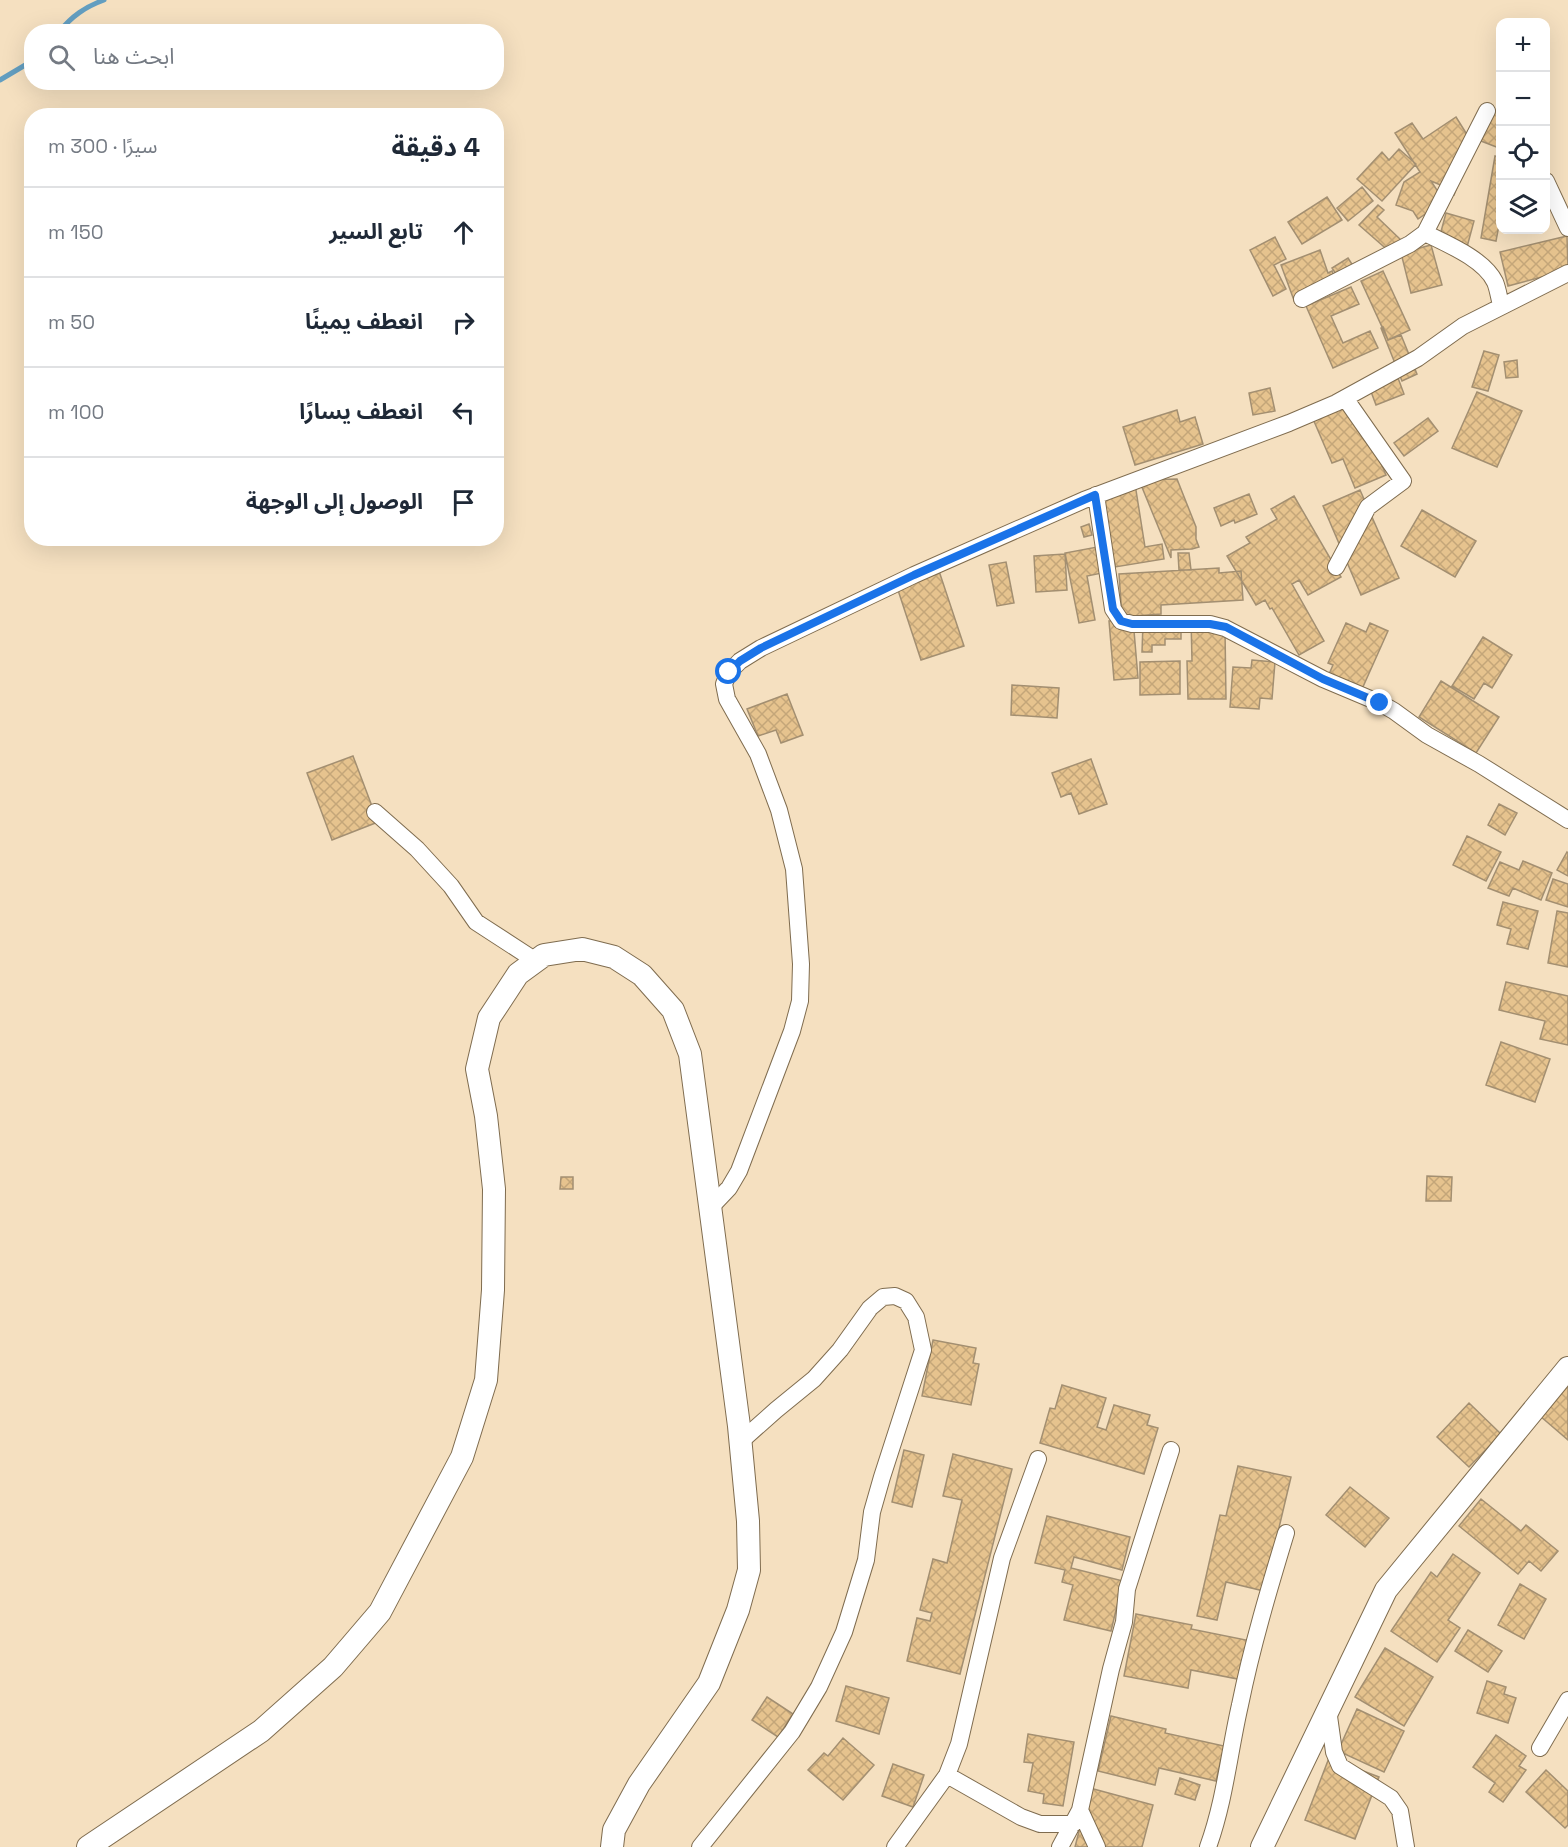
<!DOCTYPE html>
<html lang="ar">
<head>
<meta charset="utf-8">
<style>
  :root { --surface:#fff; --page:#f2f2f3; --text:#1f2937; --muted:#747a83; --line:#e0e1e3 }
  body { margin:0; font-family:"Space Grotesk","Noto Sans Arabic",sans-serif; background:var(--page); color:var(--text); direction:rtl }
  .controls { position:absolute; right:18px; top:18px; display:grid; overflow:hidden; border-radius:12px; box-shadow:0 6px 24px #0002 }
  .controls button { width:54px; height:54px; display:grid; place-items:center; padding:0; border:0; border-bottom:2px solid var(--line); background:var(--surface); color:var(--text); font:30px sans-serif }
  .stop { position:absolute; width:18px; height:18px; margin:-14px; border:4px solid #1a73e8; border-radius:50%; background:#fff }
  .stop.end { background:#1a73e8; border-color:#fff; box-shadow:0 2px 6px #0008 }
  .list { margin:0; padding:0; list-style:none }
  h2 { display:flex; justify-content:space-between; align-items:center; height:78px; margin:0; padding:0 24px; font-size:26px }
  h2 small { font-size:20px; font-weight:400; color:var(--muted) }
  .list li { display:grid; grid-template-columns:39px 1fr auto; gap:18px; align-items:center; box-sizing:border-box; height:90px; padding:0 24px; border-top:2px solid var(--line) }
  .list b { display:block; font-size:22px; white-space:nowrap }
  .list em { font-size:20px; font-style:normal; color:var(--muted) }
  .icon { flex:none; width:33px; height:33px; fill:none; stroke:currentColor; stroke-width:2; stroke-linecap:round; stroke-linejoin:round }
  .map { position:relative; flex:none; width:1568px; height:1847px; overflow:hidden; direction:ltr }
  .search { position:absolute; background:var(--surface); box-shadow:0 6px 24px #0002; left:24px; top:24px; width:480px; height:66px; display:flex; align-items:center; gap:15px; box-sizing:border-box; padding:0 21px; border-radius:24px; color:var(--muted); font-size:22px }
  .panel { position:absolute; background:var(--surface); box-shadow:0 6px 24px #0002; left:24px; top:108px; width:480px; height:438px; border-radius:24px; direction:rtl }
  .map>svg:first-child { display:block }
  .lines { fill:none; stroke-linecap:round; stroke-linejoin:round }
  .stream { stroke:#639ec0; stroke-width:5 }
  .building { fill:url(#building-cross-hatch); stroke:#a38f71; stroke-width:1.5 }
  .minor-casing { stroke:#7f6c4f; stroke-width:18 }
  .secondary-casing { stroke:#7f6c4f; stroke-width:24 }
  .minor { stroke:#fff; stroke-width:16 }
  .secondary { stroke:#fff; stroke-width:22 }
  .route { stroke:#1a73e8; stroke-width:8 }
</style>
</head>
<body>
<div class="map">
<svg width="1568" height="1847" viewBox="0 0 1568 1847">
  <defs>
    <pattern id="building-cross-hatch" width="8" height="8" patternUnits="userSpaceOnUse" patternTransform="scale(1.5)"><rect width="8" height="8" fill="#e6c38e"/><path d="M0 0l8 8M0 8l8-8" fill="none" stroke="#c4a679"/></pattern>
  </defs>
  <rect width="100%" height="100%" fill="#f5e0c0"/>
  <g class="lines">
    <path class="stream" d="M59 32C72 16 85 7 104 0
      M0 80 32 61"/>
  </g>
  <path class="building" d="M1495 110 1500 112V145L1499 148 1481 141Z
    M1456 117 1471 141 1464 169 1454 195 1444 191 1443 186 1431 181 1444 201 1418 219 1413 211 1396 205 1404 182 1420 172 1395 133 1412 123 1423 139Z
    M1399 149 1416 164 1382 201 1357 179 1382 152 1389 160Z
    M1495 156 1500 157V226L1499 225 1496 241 1481 238Z
    M1362 187 1373 201 1348 221 1337 208Z
    M1327 197 1342 220 1302 244 1288 222Z
    M1378 205 1384 210 1377 217 1402 241 1391 253 1359 225Z
    M1446 213 1474 221 1467 247 1439 239Z
    M1567 236 1568 270 1508 286 1500 252Z
    M1275 237 1286 259 1274 265 1286 289 1273 296 1250 250Z
    M1431 245 1442 285 1411 293 1401 253Z
    M1320 250 1328 273 1332 271 1338 286 1295 303 1281 265Z
    M1348 258 1357 272 1341 282 1332 268Z
    M1383 271 1410 330 1388 340 1361 281Z
    M1351 287 1359 304 1331 316 1343 343 1370 331 1378 348 1333 368 1306 306Z
    M1383 327 1388 340 1401 335 1417 374 1402 381 1381 328Z
    M1484 351 1499 355 1488 391 1472 387Z
    M1517 360 1518 377 1506 378 1504 362Z
    M1398 378 1404 394 1376 405 1370 389Z
    M1270 388 1275 411 1253 415 1249 393Z
    M1477 392 1522 411 1497 467 1452 448Z
    M1355 402 1386 475 1355 488 1343 459 1332 463 1313 419Z
    M1177 410 1180 422 1195 417 1203 444 1135 465 1123 427Z
    M1428 418 1438 431 1404 456 1394 443Z
    M1177 479 1196 527V539L1199 547 1192 549 1171 550V558L1139 480Z
    M1135 484 1145 547 1162 544 1164 559 1115 567 1101 490Z
    M1360 490 1399 578 1361 595 1323 506Z
    M1249 494 1257 514 1235 523 1234 520 1221 526 1214 508Z
    M1294 496 1341 577 1308 595 1299 580 1292 584 1324 641 1299 655 1272 608 1270 609 1265 600 1256 605 1227 556 1250 543 1246 537 1277 519 1271 509Z
    M1422 510 1476 541 1455 577 1401 546Z
    M1089 524 1092 535 1084 537 1081 527Z
    M1097 547 1102 573 1087 576 1095 620 1079 623 1065 553Z
    M1178 553H1189L1191 570H1179Z
    M1065 554 1067 590 1036 592 1034 556Z
    M1006 562 1014 603 997 606 989 565Z
    M938 568 964 646 921 660 895 581Z
    M1219 568V573L1241 571 1243 600 1161 605V614L1122 617 1119 574Z
    M1191 618 1225 630 1226 699H1188L1187 661H1192Z
    M1133 619 1138 678 1114 680 1109 621Z
    M1143 623 1181 624V639H1165V645H1152V652H1142Z
    M1346 623 1366 632 1370 623 1388 631 1362 689 1329 674 1333 665 1328 663Z
    M1483 637 1512 655 1492 688 1484 683 1474 699 1452 686Z
    M1252 660 1275 662 1272 699 1260 698 1259 709 1230 707 1233 667 1251 668Z
    M1180 661V694L1140 695V662Z
    M1441 681 1499 717 1476 753 1419 717Z
    M1012 685 1059 688 1057 718 1011 715Z
    M787 694 803 735 781 743 776 730 758 736 747 709Z
    M353 756 378 822 332 840 307 773Z
    M1091 759 1107 804 1079 814 1071 793 1061 797 1052 773Z
    M1499 804 1517 813 1505 835 1488 825Z
    M1467 836 1501 852 1486 881 1453 865Z
    M1567 852 1568 853V876L1557 870Z
    M1523 861 1552 873 1541 900 1513 888 1509 896 1488 888 1500 862 1519 870Z
    M1553 879 1568 884V907L1546 900Z
    M1503 902 1538 911 1528 949 1507 944 1511 929 1497 925Z
    M1557 911 1568 913V967L1548 963Z
    M1506 982 1568 996V1045L1540 1039 1545 1021 1499 1010Z
    M1501 1042 1550 1059 1535 1102 1486 1085Z
    M1427 1176 1452 1177 1451 1201H1426Z
    M561 1177H573V1189H560Z
    M933 1340 976 1348 973 1363 979 1364 971 1405 922 1396Z
    M1568 1383V1440L1540 1416Z
    M1062 1385 1106 1398 1097 1427 1106 1430 1114 1405 1150 1415 1147 1425 1158 1428 1144 1474 1040 1443 1050 1408 1055 1409Z
    M1469 1403 1501 1434 1469 1467 1437 1437Z
    M904 1450 924 1455 912 1507 892 1502Z
    M953 1454 1012 1469 960 1674 907 1661 917 1618 930 1621 932 1613 920 1610 933 1559 947 1563 962 1500 943 1496Z
    M1238 1466 1291 1477 1264 1591 1226 1582 1217 1620 1197 1616 1220 1515 1226 1516Z
    M1350 1487 1389 1518 1365 1547 1326 1515Z
    M1481 1499 1521 1531 1526 1525 1558 1551 1541 1571 1529 1561 1518 1574 1459 1526Z
    M1047 1516 1130 1537 1122 1570 1074 1557 1071 1568 1123 1581 1111 1631 1064 1620 1073 1585 1062 1582 1065 1570 1035 1563Z
    M1453 1554 1480 1573 1448 1620 1460 1628 1437 1662 1391 1631 1431 1572 1437 1577Z
    M1520 1584 1546 1599 1524 1639 1498 1625Z
    M1136 1614 1192 1625 1191 1629 1251 1641 1243 1680 1191 1670 1188 1688 1124 1676Z
    M1468 1630 1502 1651 1488 1672 1455 1651Z
    M1385 1648 1433 1677 1404 1726 1355 1697Z
    M1487 1681 1506 1687 1504 1694 1516 1698 1508 1723 1477 1713Z
    M846 1686 889 1698 879 1734 836 1721Z
    M767 1697 793 1714 778 1737 752 1720Z
    M1357 1709 1404 1731 1384 1772 1338 1751Z
    M1111 1716 1166 1729 1165 1733 1224 1746 1216 1781 1159 1768 1155 1785 1098 1771Z
    M1028 1734 1074 1742 1063 1806 1043 1803 1044 1794 1028 1791 1033 1763 1024 1762Z
    M1496 1735 1526 1756 1519 1766 1526 1770 1503 1802 1489 1792 1495 1783 1473 1767Z
    M843 1738 874 1765 843 1800 808 1770 824 1753 828 1756Z
    M1329 1758 1379 1777 1355 1839 1305 1820Z
    M893 1764 924 1775 913 1807 882 1796Z
    M1546 1770 1568 1791V1825L1565 1828 1526 1792Z
    M1180 1778 1200 1785 1195 1800 1175 1794Z
    M1090 1788 1153 1805 1142 1847H1075Z"/>
  <g class="lines">
    <defs>
      <path id="minor" d="M1546 181 1568 228
        M1425 233C1447 244 1484 259 1495 282 1498 289 1499 298 1501 305
        M1302 299 1410 244 1425 233 1487 111
        M1096 495 1113 609 1121 621 1132 624H1210L1225 628 1323 679 1380 703 1394 711 1427 735 1479 764 1568 820
        M1336 567 1368 507 1403 481 1345 398
        M375 812 417 849 451 886 476 922 536 961
        M710 1208 729 1188 739 1171 792 1031 800 1001 801 964 794 869 779 810 758 754 727 699 724 684 729 672 740 661 761 648 914 575 1084 500 1289 423 1336 403 1418 358 1463 326 1568 273
        M1328 1709 1334 1752 1340 1766 1391 1798 1400 1811 1406 1847
        M1540 1748 1568 1700
        M947 1775 1021 1817 1040 1824H1073
        M1080 1810 1097 1847
        M700 1847 792 1732 819 1687 844 1632 866 1560 872 1512 882 1477 923 1350 916 1317 906 1301 895 1296 883 1297 870 1308 840 1350 814 1379 776 1410 740 1442
        M895 1847 947 1775 959 1744 1002 1558 1038 1459
        M1060 1847 1080 1810 1111 1669 1124 1622 1127 1589 1171 1450
        M1208 1847C1225 1800 1229 1753 1240 1705 1252 1646 1269 1589 1286 1533"/>
      <path id="secondary" d="M88 1847 261 1731 333 1667 380 1612 462 1457 486 1380 493 1290 494 1189 486 1116 477 1069 489 1018 518 974 544 955 582 949 614 957 642 975 673 1010 690 1054 739 1426 748 1521 749 1570 738 1610 709 1683 639 1784 614 1830 612 1847
        M1262 1847 1386 1590 1568 1368"/>
    </defs>
    <use href="#minor" class="minor-casing"/>
    <use href="#secondary" class="secondary-casing"/>
    <use href="#minor" class="minor"/>
    <use href="#secondary" class="secondary"/>
  </g>
  <g class="lines">
    <path class="route" d="M729 672 740 661 761 648 914 575 1095 495 1113 609 1121 621 1132 624H1210L1226 627 1323 679 1380 703"/>
  </g>
</svg>
<div class="controls">
<button>+</button>
<button>−</button>
<button><svg class="icon" aria-label="locate" viewBox="0 0 24 24"><circle cx="12" cy="12" r="6"/><path d="M12 2v4M12 18v4M2 12h4M18 12h4"/></svg></button>
<button><svg class="icon" aria-label="layers" viewBox="0 0 24 24"><path d="M12 4l9 5-9 5-9-5zM3 14l9 5 9-5"/></svg></button>
</div>
<div class="stop" style="left:729px;top:672px"></div>
<div class="stop end" style="left:1380px;top:703px"></div>
<div class="search"><svg class="icon" aria-label="search" viewBox="0 0 24 24"><circle cx="10" cy="10" r="6"/><path d="M15 15l6 6"/></svg>ابحث هنا</div>
<section class="panel">
<h2>4 دقيقة<small>سيرًا · 300 m</small></h2>
<ul class="list">
<li><svg class="icon" aria-label="ahead" viewBox="0 0 24 24"><path d="M12 20V5M6 11l6-6 6 6"/></svg><div><b>تابع السير</b></div><em>150 m</em></li>
<li><svg class="icon" aria-label="right" viewBox="0 0 24 24"><path d="M7 20v-9h11M14 6l5 5-5 5"/></svg><div><b>انعطف يمينًا</b></div><em>50 m</em></li>
<li><svg class="icon" aria-label="left" viewBox="0 0 24 24"><path d="M17 20v-9H6M10 6l-5 5 5 5"/></svg><div><b>انعطف يسارًا</b></div><em>100 m</em></li>
<li><svg class="icon" aria-label="arrive" viewBox="0 0 24 24"><path d="M6 21V4h12l-3 4 3 4H6"/></svg><div><b>الوصول إلى الوجهة</b></div></li>
</ul>
</section>
</div>
</body>
</html>
